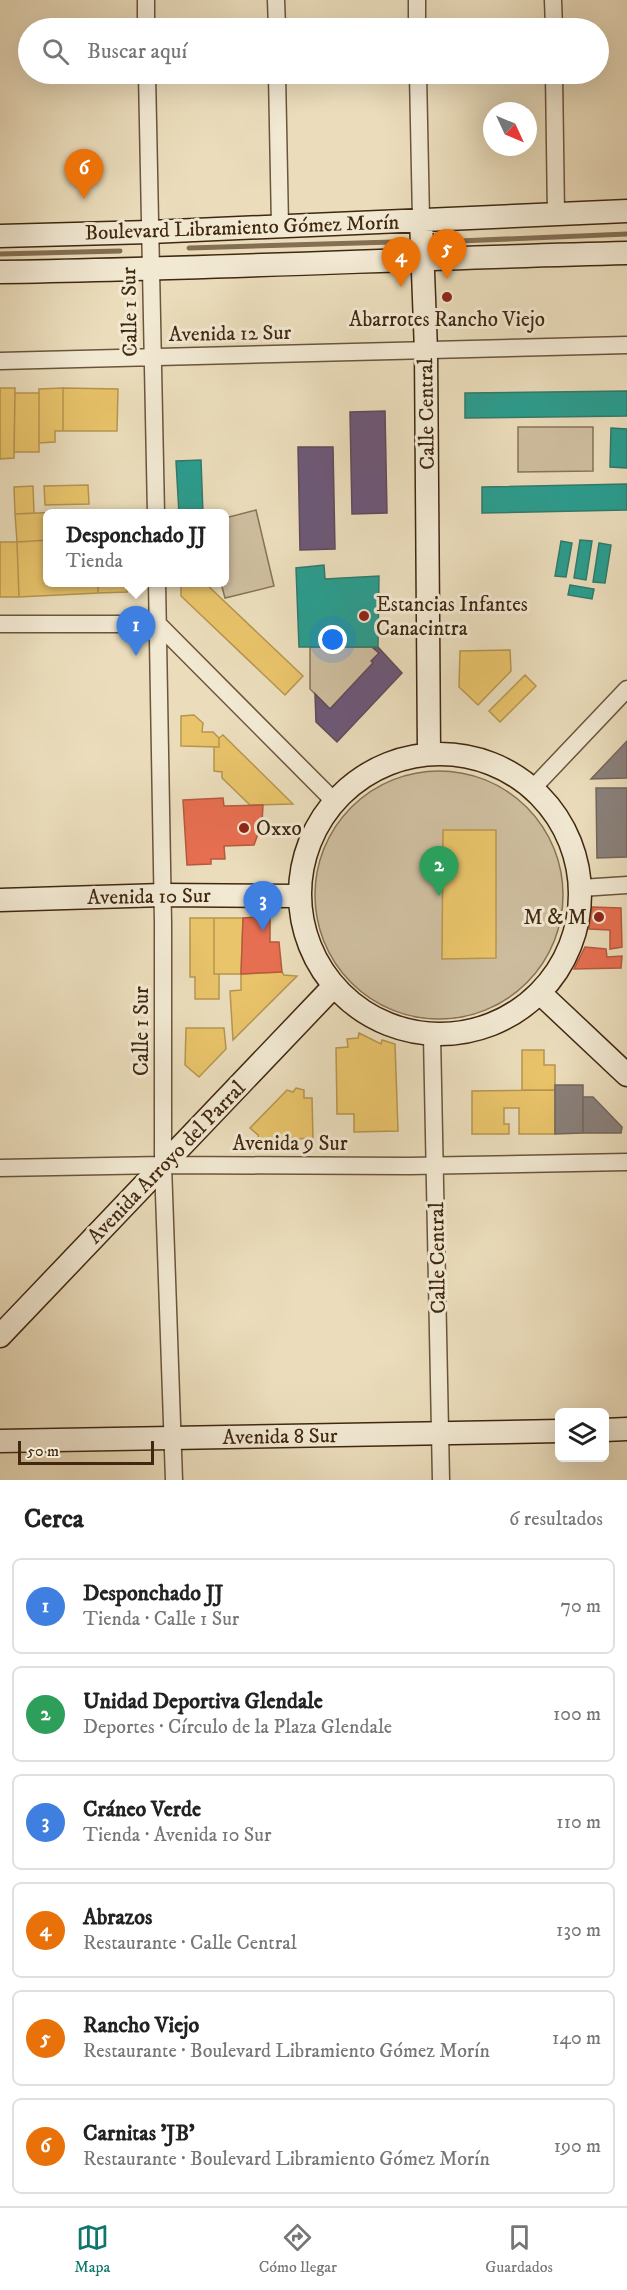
<!DOCTYPE html>
<html lang="es">
<head>
<meta charset="utf-8">
<style>
  :root { --surface:#fff; --page:#f2f2f2; --text:#222; --muted:#767676; --line:#e0e0e0; --accent:#0f766e }
  body { margin:0; font-family:"IM FELL DW Pica",serif; background:var(--page); color:var(--text) }
  .controls { position:absolute; right:18px; bottom:18px; display:grid; overflow:hidden; border-radius:9px; box-shadow:0 6px 24px #0002 }
  .controls button { width:54px; height:54px; display:grid; place-items:center; padding:0; border:0; border-bottom:2px solid var(--line); background:var(--surface); color:var(--text); font:30px sans-serif }
  .compass { position:absolute; left:483px; top:102px; width:54px; height:54px; border-radius:50%; background:var(--surface); box-shadow:0 6px 24px #0002; rotate:134deg }
  .scale { position:absolute; left:18px; bottom:15px; width:136px; box-sizing:border-box; padding-left:6px; border:3px solid #402810; border-top:0; font-size:16px; line-height:21px; white-space:nowrap; color:#402810; -webkit-text-stroke:4px #f2e9d3; paint-order:stroke }
  .you { position:absolute; left:333px; top:640px; width:21px; height:21px; margin:-15px; border:4px solid #fff; border-radius:50%; background:#1a73e8; box-shadow:0 0 0 9px #1a73e833 }
  .badge { display:grid; place-items:center; width:39px; height:39px; border-radius:50%; background:var(--accent); color:#fff; font-size:20px; font-weight:700 }
  .pin { position:absolute; translate:-50% -50px; filter:drop-shadow(0 2px 3px #0008) }
  .pin::after { content:''; position:absolute; top:32px; width:21px; height:18px; background:inherit; clip-path:polygon(0 0,100% 0,50% 100%) }
  .popup { position:absolute; left:43px; top:509px; width:186px; height:78px; box-sizing:border-box; display:grid; place-content:center; border-radius:9px; background:var(--surface); filter:drop-shadow(0 2px 4px #0005); font-size:20px; white-space:nowrap; color:var(--muted) }
  .popup b { font-size:22px; color:var(--text) }
  .popup::after { content:''; position:absolute; left:50%; top:100%; margin-left:-12px; border:12px solid transparent; border-top-color:var(--surface) }
  .list { margin:0; padding:0; list-style:none }
  h2 { display:flex; justify-content:space-between; align-items:center; height:78px; margin:0; padding:0 24px; font-size:26px }
  h2 small { font-size:20px; font-weight:400; color:var(--muted) }
  .list li { display:grid; grid-template-columns:39px 1fr auto; gap:18px; align-items:center; box-sizing:border-box; height:96px; margin:0 12px 12px; padding:0 12px; border:2px solid var(--line); border-radius:9px }
  .list b { display:block; font-size:22px; white-space:nowrap }
  .list p { margin:0; font-size:20px; white-space:nowrap; color:var(--muted) }
  .list em { font-size:20px; font-style:normal; color:var(--muted) }
  .icon { flex:none; width:33px; height:33px; fill:none; stroke:currentColor; stroke-width:2; stroke-linecap:round; stroke-linejoin:round }
  .map { position:relative; flex:none; width:627px; height:1480px; overflow:hidden }
  .search { position:absolute; background:var(--surface); box-shadow:0 6px 24px #0002; left:18px; right:18px; top:18px; height:66px; display:flex; align-items:center; gap:15px; box-sizing:border-box; padding:0 21px; border-radius:33px; color:var(--muted); font-size:22px }
  .sheet { height:726px; background:var(--surface) }
  nav { display:flex; justify-content:space-around; align-items:center; box-sizing:border-box; height:84px; border-top:2px solid var(--line); background:var(--surface); font-size:16px; color:var(--muted) }
  nav a { display:grid; justify-items:center; gap:3px }
  nav .on { color:var(--accent) }
  .map>svg:first-child { display:block }
  .green { fill:#cebe9f; stroke:#877358; stroke-width:1.5 }
  .homes { fill:#e9c46a; stroke:#b6954f; stroke-width:1.5 }
  .shops { fill:#e76f51; stroke:#b55a3e; stroke-width:1.5 }
  .offices { fill:#6d597a; stroke:#604a5a; stroke-width:1.5 }
  .schools { fill:#2a9d8f; stroke:#317a69; stroke-width:1.5 }
  .industry { fill:#8a817c; stroke:#74665c; stroke-width:1.5 }
  .lines { fill:none; stroke-linecap:round; stroke-linejoin:round }
  .stream { stroke:#846f54; stroke-width:5 }
  .street-casing { stroke:#6b553b; stroke-width:19 }
  .secondary-casing { stroke:#402810; stroke-width:25 }
  .street { stroke:#f2e9d3; stroke-width:16 }
  .secondary { stroke:#f2e9d3; stroke-width:22 }
  .poi-dot { fill:#8f2418; stroke:#f2e9d3; stroke-width:2 }
  .labels { text-anchor:middle; stroke-width:6; stroke-linejoin:round; paint-order:stroke }
  .street-label { font-size:21px; fill:#402810; stroke:#f2e9d3 }
  .poi-label { font-size:21px; fill:#402810; stroke:#f2e9d3; text-anchor:start }
</style>
</head>
<body>
<div class="map">
<svg width="627" height="1480" viewBox="0 0 627 1480">
  <rect width="100%" height="100%" fill="#ebddbc"/>
  <filter id="stains"><feTurbulence type="fractalNoise" baseFrequency=".00333" numOctaves="4"/><feColorMatrix values="0 0 0 0 .2 0 0 0 0 .09 0 0 0 0 .02 0 0 0 .5 -.17"/></filter>
  <radialGradient id="worn" r=".72"><stop offset=".6" stop-color="#630" stop-opacity="0"/><stop offset="1" stop-color="#630" stop-opacity=".3"/></radialGradient>
  <path class="green" d="M518 427H593V471L518 472Z
    M256 510 274 586 225 598 221 583 225 582V518Z
    M310 647H372L379 653 373 663 330 709 310 689Z
    M315 895a124 124 0 1 1 248 0a124 124 0 1 1-248 0Z"/>
  <path class="homes" d="M0 388H15L14 458 0 459Z
    M63 388 118 389 117 431H63Z
    M63 388V431H55V442L39 443V389Z
    M15 393H39V452H14Z
    M88 485 89 504 45 505 44 486Z
    M33 486 34 513 15 514 14 487Z
    M118 510V514H62V512Z
    M62 512V514H48V540L17 542 15 514Z
    M48 540V582H98V593L19 597 17 542Z
    M0 542H17L19 597H0Z
    M98 582H127V592L98 593Z
    M205 583 303 676 285 695 181 596V584Z
    M510 650 511 671 478 705 459 687 460 651Z
    M525 675 536 686 500 722 489 711Z
    M194 715 203 723 202 732H213L219 738V747L181 746V716Z
    M223 735 293 804 250 805 222 778V772L214 771V747H219V738Z
    M443 830H496V958L442 959Z
    M190 918H214V974H219V999H195V977H190Z
    M214 918H243L241 974H214Z
    M282 972 284 975 297 976 233 1040 230 991 241 990V974Z
    M186 1028H224L226 1049 199 1077 185 1065Z
    M359 1033 381 1044 382 1040 395 1044 398 1131 354 1132V1114H337L336 1048 348 1047 347 1039 358 1038Z
    M522 1050H544V1065H555V1090H522Z
    M296 1088 304 1090V1098H312L313 1138 295 1139 290 1137 259 1142 258 1135 250 1128 287 1090 293 1092Z
    M555 1090V1134H519V1108H504V1124H509V1134H472V1091Z"/>
  <path class="shops" d="M223 798 224 806 263 805 262 823 254 845 224 846 225 859H211V864L187 865 183 800Z
    M592 907 621 908 622 947 610 949V930L589 929Z
    M270 916V942H279L282 972 241 974 243 918Z
    M585 947 606 949 607 957 622 956 621 968 574 969Z"/>
  <path class="offices" d="M385 411 387 513 352 514 350 412Z
    M298 447H333L335 549 300 550Z
    M372 647H378L402 673 337 742 316 722 315 694 330 709 373 663 371 661 379 653Z"/>
  <path class="schools" d="M627 391V416L465 418V393Z
    M611 428 627 429V468L610 467Z
    M201 460 203 514H179L176 461Z
    M627 484V510L482 513V487Z
    M580 540 592 541 586 580 574 578Z
    M561 541 572 543 566 577 555 576Z
    M599 543 611 545 605 583 593 582Z
    M324 565 325 579 379 576 378 647H299L296 568Z
    M570 585 594 589 592 599 568 595Z"/>
  <path class="industry" d="M627 741V778L591 779Z
    M596 788H627V857L597 858Z
    M555 1085H583V1133L555 1134Z
    M583 1097H593L622 1127 621 1133H583Z"/>
  <g class="lines">
    <path class="stream" d="M459 241 627 234
      M189 248 393 242
      M0 254 120 251"/>
    <defs>
      <path id="street" d="M146 0V28
        M276 0 277 28
        M417 0V28
        M553 0 554 28
        M147 74 156 514
        M277 74 280 226
        M418 74 421 219
        M554 74 556 215
        M0 361 627 345
        M157 582 163 923V1165L174 1480
        M0 624H158L334 801
        M533 788 627 689
        M581 888 627 885
        M432 1036 441 1480
        M0 1168 163 1165 409 1166 627 1162"/>
      <path id="secondary" d="M421 219 426 351 429 754
        M0 236 150 232 627 211
        M0 272C209 269 418 258 627 253
        M300 894a140 140 0 1 1 280 0a140 140 0 1 1-280 0Z
        M0 900 163 895 298 896
        M540 993 627 1075
        M0 1336 333 987
        M604 1430 627 1429
        M0 1441 560 1431"/>
    </defs>
    <use href="#street" class="street-casing"/>
    <use href="#secondary" class="secondary-casing"/>
    <use href="#street" class="street"/>
    <use href="#secondary" class="secondary"/>
  </g>
  <g class="poi-dot">
    <circle cx="447" cy="297" r="6"/>
    <circle cx="364" cy="616" r="6"/>
    <circle cx="244" cy="828" r="6"/>
    <circle cx="599" cy="917" r="6"/>
  </g>
  <g class="labels">
    <g class="street-label">
      <text transform="translate(242 227) rotate(-2)" y="7">Boulevard Libramiento Gómez Morín</text>
      <text transform="translate(129 312) rotate(-91)" y="7">Calle 1 Sur</text>
      <text transform="translate(230 333) rotate(-1)" y="7">Avenida 12 Sur</text>
      <text transform="translate(426 414) rotate(-91)" y="7">Calle Central</text>
      <text transform="translate(149 896) rotate(-1)" y="7">Avenida 10 Sur</text>
      <text transform="translate(141 1031) rotate(-90)" y="7">Calle 1 Sur</text>
      <text x="290" y="1150">Avenida 9 Sur</text>
      <text transform="translate(166 1162) rotate(-46)" y="7">Avenida Arroyo del Parral</text>
      <text transform="translate(437 1258) rotate(-91)" y="7">Calle Central</text>
      <text transform="translate(280 1436) rotate(-1)" y="7">Avenida 8 Sur</text>
    </g>
    <g class="poi-label">
      <text x="447" y="326" text-anchor="middle">Abarrotes Rancho Viejo</text>
      <text x="376" y="611">Estancias Infantes<tspan x="376" dy="24">Canacintra</tspan></text>
      <text x="256" y="835">Oxxo</text>
      <text x="587" y="924" text-anchor="end">M &amp; M</text>
    </g>
  </g>
  <rect width="100%" height="100%" filter="url(#stains)"/>
  <rect width="100%" height="100%" fill="url(#worn)"/>
</svg>
<div class="controls">
<button><svg class="icon" aria-label="layers" viewBox="0 0 24 24"><path d="M12 4l9 5-9 5-9-5zM3 14l9 5 9-5"/></svg></button>
</div>
<svg class="compass" viewBox="-18 -18 36 36"><path d="M0-13l5 13h-10z" fill="#e53935"/><path d="M0 13l5-13h-10z" fill="#767676"/></svg>
<div class="scale">50 m</div>
<div class="you"></div>
<div class="pin badge" style="left:136px;top:656px;background:#3f7fe0">1</div>
<div class="popup"><b>Desponchado JJ</b>Tienda</div>
<div class="pin badge" style="left:439px;top:896px;background:#2e9e5b">2</div>
<div class="pin badge" style="left:263px;top:931px;background:#3f7fe0">3</div>
<div class="pin badge" style="left:401px;top:287px;background:#e8710a">4</div>
<div class="pin badge" style="left:447px;top:279px;background:#e8710a">5</div>
<div class="pin badge" style="left:84px;top:199px;background:#e8710a">6</div>
<div class="search"><svg class="icon" aria-label="search" viewBox="0 0 24 24"><circle cx="10" cy="10" r="6"/><path d="M15 15l6 6"/></svg>Buscar aquí</div>
</div>
<section class="sheet">
<h2>Cerca<small>6 resultados</small></h2>
<ul class="list">
<li><span class="badge" style="background:#3f7fe0">1</span><div><b>Desponchado JJ</b><p>Tienda · Calle 1 Sur</p></div><em>70 m</em></li>
<li><span class="badge" style="background:#2e9e5b">2</span><div><b>Unidad Deportiva Glendale</b><p>Deportes · Círculo de la Plaza Glendale</p></div><em>100 m</em></li>
<li><span class="badge" style="background:#3f7fe0">3</span><div><b>Cráneo Verde</b><p>Tienda · Avenida 10 Sur</p></div><em>110 m</em></li>
<li><span class="badge" style="background:#e8710a">4</span><div><b>Abrazos</b><p>Restaurante · Calle Central</p></div><em>130 m</em></li>
<li><span class="badge" style="background:#e8710a">5</span><div><b>Rancho Viejo</b><p>Restaurante · Boulevard Libramiento Gómez Morín</p></div><em>140 m</em></li>
<li><span class="badge" style="background:#e8710a">6</span><div><b>Carnitas 'JB'</b><p>Restaurante · Boulevard Libramiento Gómez Morín</p></div><em>190 m</em></li>
</ul>
</section>
<nav>
<a class="on"><svg class="icon" aria-label="map" viewBox="0 0 24 24"><path d="M3 6l6-2 6 2 6-2v14l-6 2-6-2-6 2zM9 4v14M15 6v14"/></svg>Mapa</a>
<a><svg class="icon" aria-label="directions" viewBox="0 0 24 24"><path d="M12 3l9 9-9 9-9-9zM9 14v-3h6M13 9l2 2-2 2"/></svg>Cómo llegar</a>
<a><svg class="icon" aria-label="saved" viewBox="0 0 24 24"><path d="M7 4h10v16l-5-4-5 4z"/></svg>Guardados</a>
</nav>
</body>
</html>
